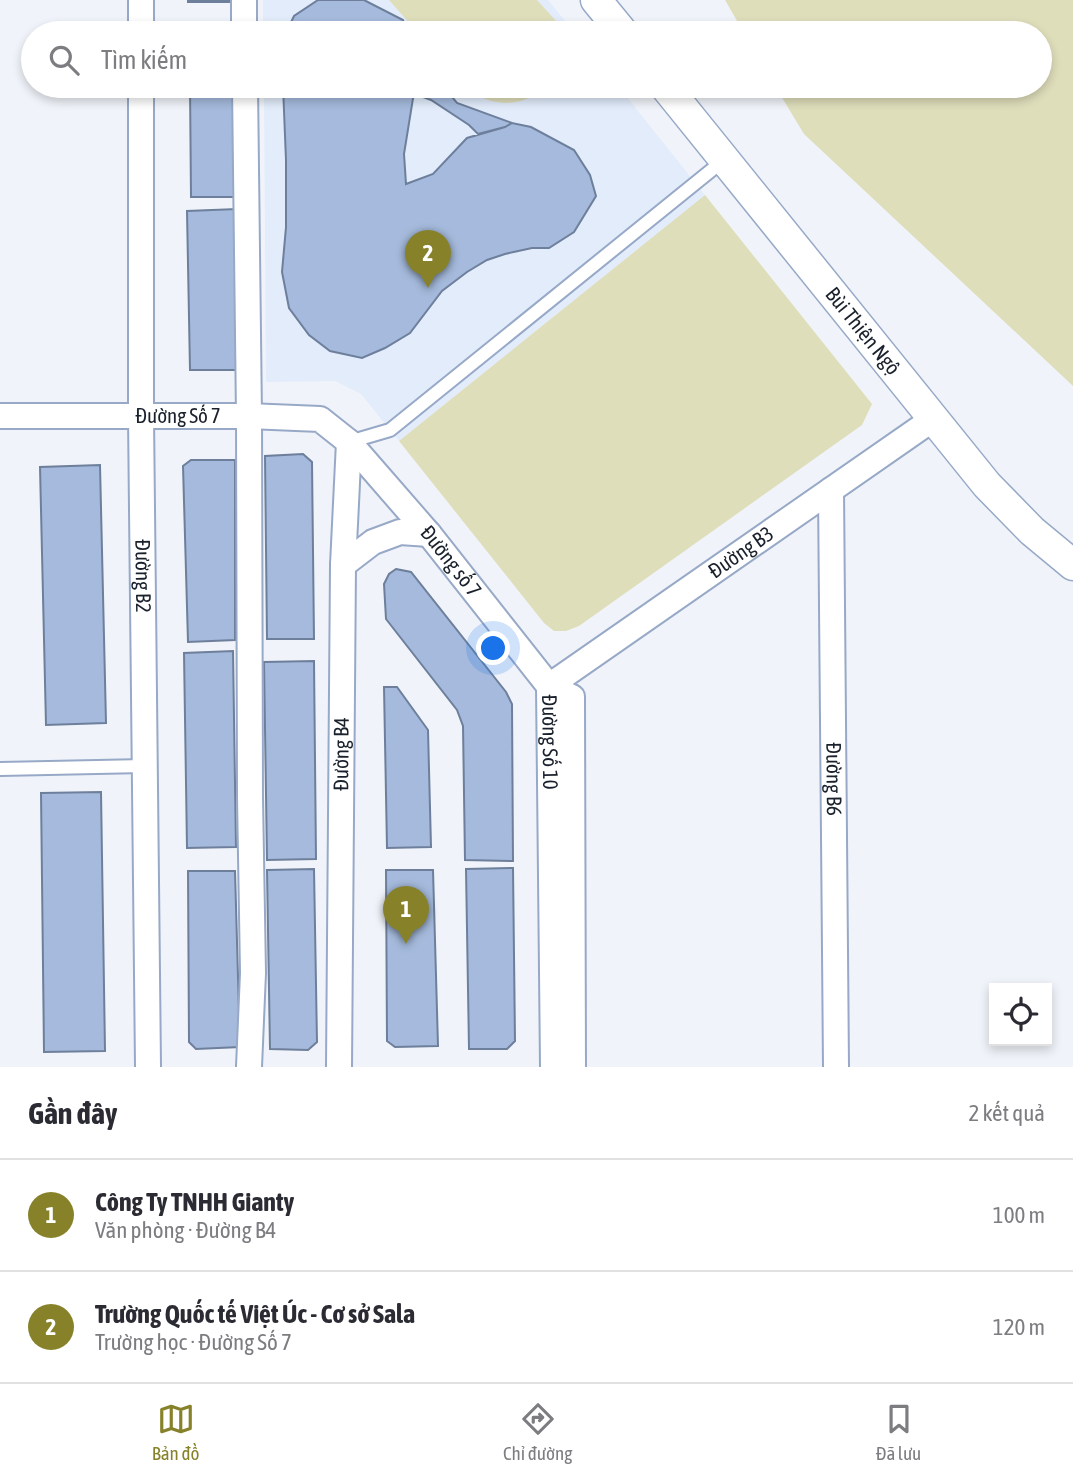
<!DOCTYPE html>
<html lang="vi">
<head>
<meta charset="utf-8">
<style>
  :root { --surface:#fff; --page:#f7f7f7; --text:#2b2b33; --muted:#7c7c81; --line:#e1e1e2; --accent:#87822a }
  body { margin:0; font-family:"Asap Condensed",sans-serif; background:var(--page); color:var(--text) }
  .controls { position:absolute; right:21px; bottom:21px; display:grid; overflow:hidden; border-radius:0px; box-shadow:0 4px 10px #0003 }
  .controls button { width:63px; height:63px; display:grid; place-items:center; padding:0; border:0; border-bottom:2px solid var(--line); background:var(--surface); color:var(--text); font:35px sans-serif }
  .you { position:absolute; left:494px; top:649px; width:24px; height:24px; margin:-18px; border:5px solid #fff; border-radius:50%; background:#1a73e8; box-shadow:0 0 0 10px #1a73e833 }
  .badge { display:grid; place-items:center; width:46px; height:46px; border-radius:50%; background:var(--accent); color:#fff; font-size:23px; font-weight:700 }
  .pin { position:absolute; translate:-50% -58px; filter:drop-shadow(0 2px 4px #0008) }
  .pin::after { content:''; position:absolute; top:37px; width:24px; height:21px; background:inherit; clip-path:polygon(0 0,100% 0,50% 100%) }
  .list { margin:0; padding:0; list-style:none }
  h2 { display:flex; justify-content:space-between; align-items:center; height:91px; margin:0; padding:0 28px; font-size:30px }
  h2 small { font-size:23px; font-weight:400; color:var(--muted) }
  .list li { display:grid; grid-template-columns:46px 1fr auto; gap:21px; align-items:center; box-sizing:border-box; height:112px; padding:0 28px; border-top:2px solid var(--line) }
  .list b { display:block; font-size:26px; white-space:nowrap }
  .list p { margin:0; font-size:23px; white-space:nowrap; color:var(--muted) }
  .list em { font-size:23px; font-style:normal; color:var(--muted) }
  .icon { flex:none; width:38px; height:38px; fill:none; stroke:currentColor; stroke-width:2; stroke-linecap:round; stroke-linejoin:round }
  .map { position:relative; flex:none; width:1073px; height:1067px; overflow:hidden }
  .search { position:absolute; background:var(--surface); box-shadow:0 4px 10px #0003; left:21px; right:21px; top:21px; height:77px; display:flex; align-items:center; gap:18px; box-sizing:border-box; padding:0 24px; border-radius:38px; color:var(--muted); font-size:26px }
  .sheet { height:315px; background:var(--surface) }
  nav { display:flex; justify-content:space-around; align-items:center; box-sizing:border-box; height:98px; border-top:2px solid var(--line); background:var(--surface); font-size:19px; color:var(--muted) }
  nav a { display:grid; justify-items:center; gap:4px }
  nav .on { color:var(--accent) }
  .map>svg:first-child { display:block }
  .built { fill:#e2ecfb }
  .green { fill:#dfdebb }
  .building { fill:#a5badc; stroke:#6d7f9b; stroke-width:2 }
  .lines { fill:none; stroke-linecap:round; stroke-linejoin:round }
  .service-casing { stroke:#97a9c7; stroke-width:16 }
  .minor-casing { stroke:#97a9c7; stroke-width:28 }
  .tertiary-casing { stroke:#97a9c7; stroke-width:33 }
  .service { stroke:#fff; stroke-width:12 }
  .minor { stroke:#fff; stroke-width:24 }
  .tertiary { stroke:#fff; stroke-width:30 }
  .labels { text-anchor:middle; stroke-width:6; stroke-linejoin:round; paint-order:stroke }
  .street-label { font-size:21px; fill:#1a212c; stroke:#fff }
</style>
</head>
<body>
<div class="map">
<svg width="1073" height="1067" viewBox="0 0 1073 1067">
  <rect width="100%" height="100%" fill="#f0f4fa"/>
  <path class="built" d="M263 0H548L575 33H263Z
    M264 86H618L705 195 399 441 361 394 335 381 266 382Z"/>
  <path class="green" d="M389 0H537L567 33H418Z
    M725 0H1073V386L804 134 775 86H1040V33H744Z
    M464 86H547C522 109 489 108 464 86Z
    M705 195 872 404 862 425 579 626 566 631H554L544 623 399 441Z"/>
  <path class="building" d="M188 0H238V2H188Z
    M318 0H364L403 20 407 33H286L294 16Z
    M189 31H238V33H189Z
    M190 86H239L241 197H191Z
    M283 86H415L404 154 406 184 433 174 467 138 505 127 512 123 531 127 574 150 590 175 596 196 574 232 549 248H532L505 254 487 260 467 272 442 291 410 333 385 348 362 358 330 351 309 335 289 308 282 272 286 227V160Z
    M415 86H443L457 103 512 123 505 127 478 134 469 125 431 100 415 94Z
    M237 209 240 370H190L187 211Z
    M303 454 312 462 314 639H267L265 456Z
    M191 460H235V640L188 642 183 466Z
    M100 465 106 723 46 725 40 467Z
    M396 569 411 572 506 692 512 704 513 861 465 860 463 726 457 710 386 619 384 584 389 574Z
    M233 651 236 847 187 848 184 653Z
    M314 661 316 859 267 860 264 662Z
    M384 687H397L428 730 431 847 387 848Z
    M101 792 105 1051 44 1052 41 793Z
    M513 868 515 1041 507 1049H469L466 869Z
    M314 869 317 1042 308 1050 270 1049 267 870Z
    M386 870H433L438 1046 395 1047 387 1041Z
    M188 871H235L240 1047 196 1049 189 1042Z"/>
  <g class="lines">
    <defs>
      <path id="service" d="M349 442 390 430 724 160
        M0 769 145 766"/>
      <g id="minor">
        <path d="M244 0V33"/>
        <path d="M141 33V0"/>
        <path id="s1" d="M141 86V416L148 1067"/>
        <path d="M245 86 249 416 250 797 253 973 249 1067"/>
        <path id="s2" d="M0 416H249L320 419 349 442 429 534 549 686 572 697 573 1067"/>
        <path id="s3" d="M831 490 836 1067"/>
        <path d="M343 565 373 542 400 532 429 534"/>
        <path id="s4" d="M549 686 933 419"/>
        <path id="s5" d="M549 686 553 1067"/>
        <path id="s6" d="M339 1067 343 565 349 442"/>
      </g>
      <g id="tertiary">
        <path d="M596 0 623 33"/>
        <path id="s7" d="M665 86 987 485 1032 531 1073 565"/>
      </g>
    </defs>
    <use href="#service" class="service-casing"/>
    <use href="#minor" class="minor-casing"/>
    <use href="#tertiary" class="tertiary-casing"/>
    <use href="#service" class="service"/>
    <use href="#minor" class="minor"/>
    <use href="#tertiary" class="tertiary"/>
  </g>
  <g class="labels">
    <g class="street-label">
      <text dy="7" stroke="none"><textPath href="#s7" startOffset="315">Bùi Thiện Ngộ</textPath></text>
      <text dy="7" stroke="none"><textPath href="#s2" startOffset="178">Đường Số 7</textPath></text>
      <text dy="7" stroke="none"><textPath href="#s4" startOffset="234">Đường B3</textPath></text>
      <text dy="7" stroke="none"><textPath href="#s2" startOffset="514">Đường số 7</textPath></text>
      <text dy="7" stroke="none"><textPath href="#s1" startOffset="490">Đường B2</textPath></text>
      <text dy="7" stroke="none"><textPath href="#s5" startOffset="56">Đường Số 10</textPath></text>
      <text dy="7" stroke="none"><textPath href="#s6" startOffset="313">Đường B4</textPath></text>
      <text dy="7" stroke="none"><textPath href="#s3" startOffset="289">Đường B6</textPath></text>
    </g>
  </g>
</svg>
<div class="controls">
<button><svg class="icon" aria-label="locate" viewBox="0 0 24 24"><circle cx="12" cy="12" r="6"/><path d="M12 2v4M12 18v4M2 12h4M18 12h4"/></svg></button>
</div>
<div class="you"></div>
<div class="pin badge" style="left:406px;top:944px">1</div>
<div class="pin badge" style="left:428px;top:288px">2</div>
<div class="search"><svg class="icon" aria-label="search" viewBox="0 0 24 24"><circle cx="10" cy="10" r="6"/><path d="M15 15l6 6"/></svg>Tìm kiếm</div>
</div>
<section class="sheet">
<h2>Gần đây<small>2 kết quả</small></h2>
<ul class="list">
<li><span class="badge">1</span><div><b>Công Ty TNHH Gianty</b><p>Văn phòng · Đường B4</p></div><em>100 m</em></li>
<li><span class="badge">2</span><div><b>Trường Quốc tế Việt Úc - Cơ sở Sala</b><p>Trường học · Đường Số 7</p></div><em>120 m</em></li>
</ul>
</section>
<nav>
<a class="on"><svg class="icon" aria-label="map" viewBox="0 0 24 24"><path d="M3 6l6-2 6 2 6-2v14l-6 2-6-2-6 2zM9 4v14M15 6v14"/></svg>Bản đồ</a>
<a><svg class="icon" aria-label="directions" viewBox="0 0 24 24"><path d="M12 3l9 9-9 9-9-9zM9 14v-3h6M13 9l2 2-2 2"/></svg>Chỉ đường</a>
<a><svg class="icon" aria-label="saved" viewBox="0 0 24 24"><path d="M7 4h10v16l-5-4-5 4z"/></svg>Đã lưu</a>
</nav>
</body>
</html>
